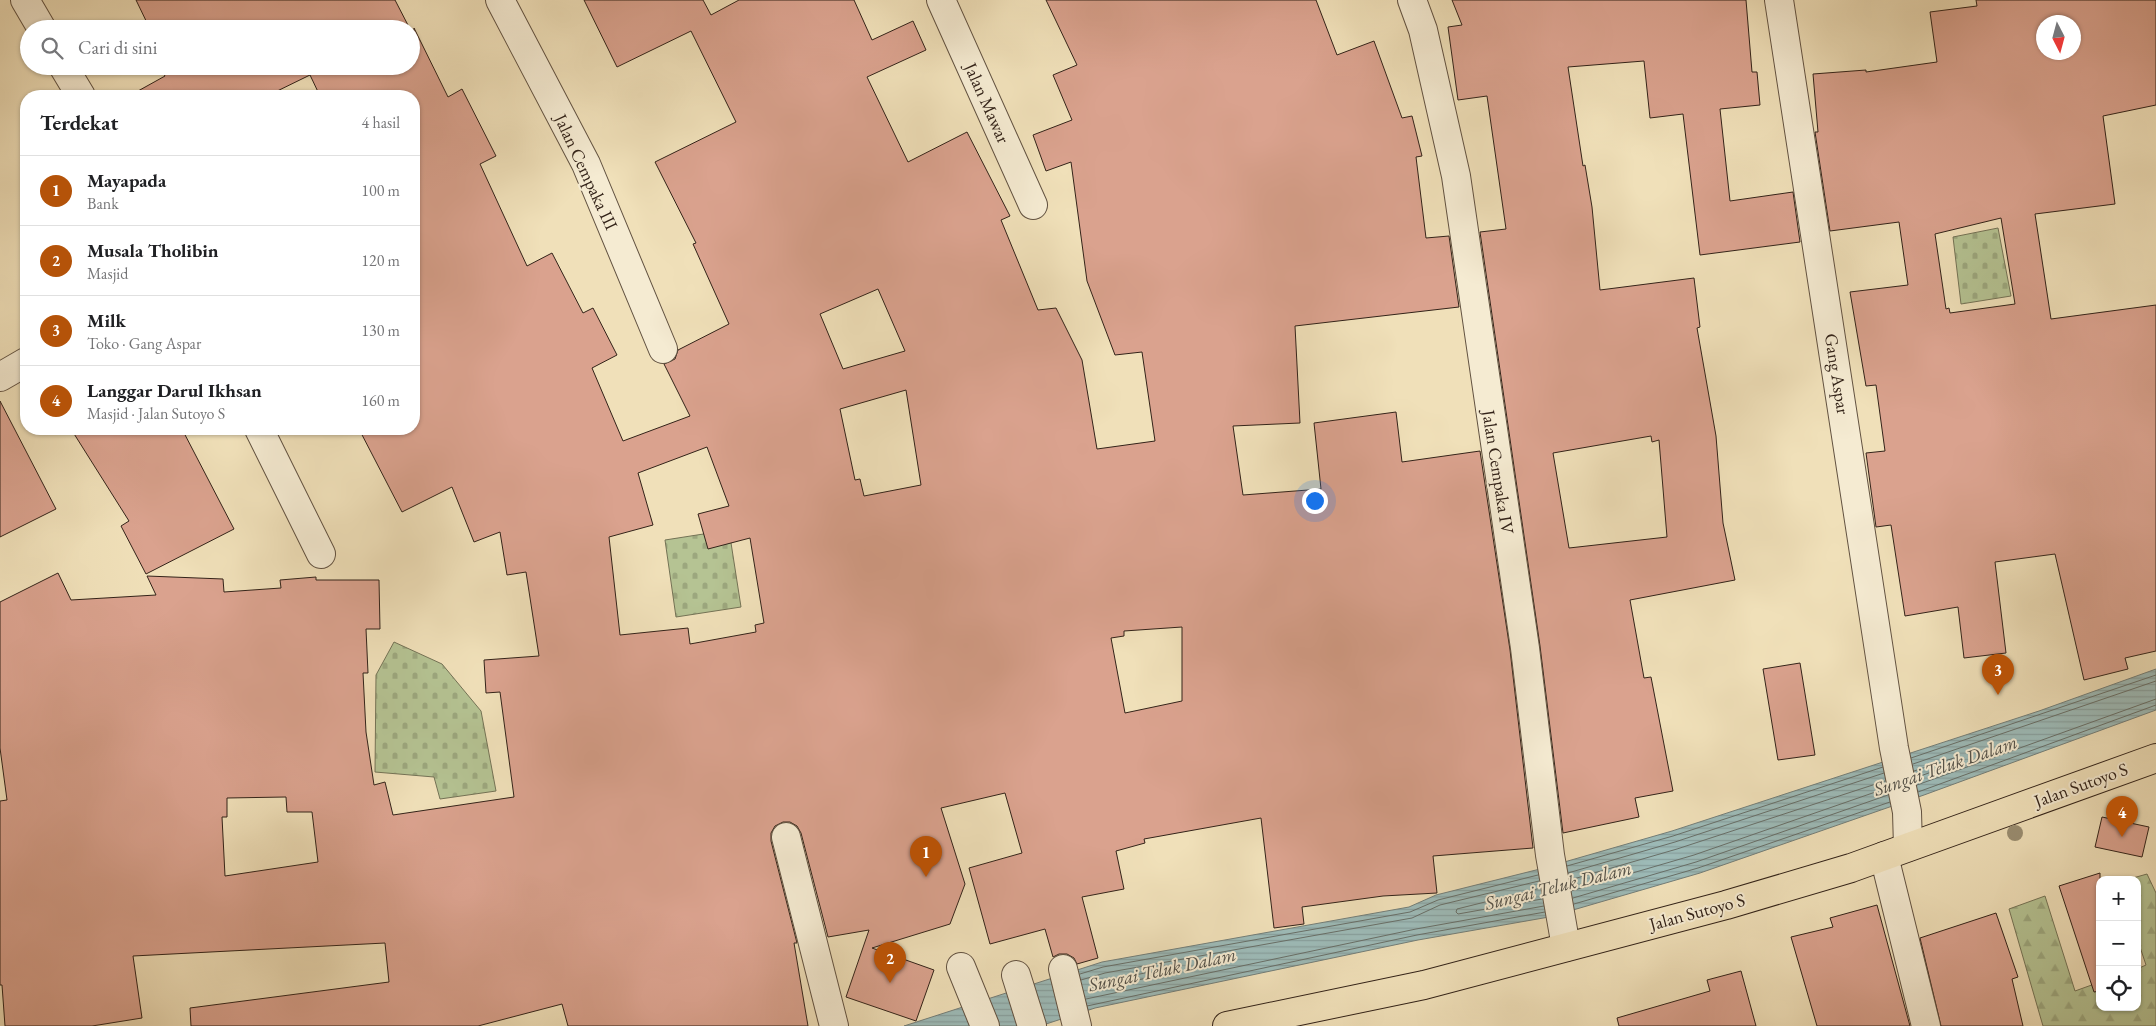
<!DOCTYPE html>
<html lang="id">
<head>
<meta charset="utf-8">
<style>
  :root { --surface:#fff; --page:#f2f2f2; --text:#202124; --muted:#757577; --line:#e0e0e0; --accent:#b45309 }
  body { margin:0; font-family:"EB Garamond",serif; background:var(--page); color:var(--text) }
  .controls { position:absolute; right:15px; bottom:15px; display:grid; overflow:hidden; border-radius:10px; box-shadow:0 1px 4px #0004 }
  .controls button { width:45px; height:45px; display:grid; place-items:center; padding:0; border:0; border-bottom:1px solid var(--line); background:var(--surface); color:var(--text); font:25px sans-serif }
  .compass { position:absolute; left:2036px; top:15px; width:45px; height:45px; border-radius:50%; background:var(--surface); box-shadow:0 1px 4px #0004; rotate:174deg }
  .you { position:absolute; left:1314px; top:500px; width:18px; height:18px; margin:-12px; border:4px solid #fff; border-radius:50%; background:#1a73e8; box-shadow:0 0 0 8px #1a73e833 }
  .badge { display:grid; place-items:center; width:32px; height:32px; border-radius:50%; background:var(--accent); color:#fff; font-size:16px; font-weight:700 }
  .pin { position:absolute; translate:-50% -41px; filter:drop-shadow(0 1px 2px #0008) }
  .pin::after { content:''; position:absolute; top:26px; width:18px; height:15px; background:inherit; clip-path:polygon(0 0,100% 0,50% 100%) }
  .list { margin:0; padding:0; list-style:none }
  h2 { display:flex; justify-content:space-between; align-items:center; height:65px; margin:0; padding:0 20px; font-size:21px }
  h2 small { font-size:16px; font-weight:400; color:var(--muted) }
  .list li { display:grid; grid-template-columns:32px 1fr auto; gap:15px; align-items:center; box-sizing:border-box; height:70px; padding:0 20px; border-top:1px solid var(--line) }
  .list b { display:block; font-size:19px; white-space:nowrap }
  .list p { margin:0; font-size:16px; white-space:nowrap; color:var(--muted) }
  .list em { font-size:16px; font-style:normal; color:var(--muted) }
  .icon { flex:none; width:28px; height:28px; fill:none; stroke:currentColor; stroke-width:2; stroke-linecap:round; stroke-linejoin:round }
  .map { position:relative; flex:none; width:2156px; height:1026px; overflow:hidden }
  .search { position:absolute; background:var(--surface); box-shadow:0 1px 4px #0004; left:20px; top:20px; width:400px; height:55px; display:flex; align-items:center; gap:12px; box-sizing:border-box; padding:0 18px; border-radius:28px; color:var(--muted); font-size:19px }
  .panel { position:absolute; background:var(--surface); box-shadow:0 1px 4px #0004; left:20px; top:90px; width:400px; height:345px; border-radius:20px }
  .map>svg:first-child { display:block }
  .forest { fill:url(#forest-firs); stroke:#747356 }
  .cemetery { fill:url(#cemetery-stones); stroke:#747356 }
  .water { fill:url(#water-rules); stroke:#737e78 }
  .lines { fill:none; stroke-linecap:round; stroke-linejoin:round }
  .shore { stroke:#686f68; stroke-width:1 }
  .building { fill:#daa28e; stroke:#332319; fill-rule:evenodd }
  .minor-casing { stroke:#625241; stroke-width:30 }
  .highway-casing { stroke:#332319; stroke-width:30 }
  .minor { stroke:#f5ebd2; stroke-width:28 }
  .highway { stroke:#f0e0b9; stroke-width:28 }
  .tree { fill:#9a8e72 }
  .labels { text-anchor:middle; stroke-width:4; stroke-linejoin:round; paint-order:stroke }
  .street-label { font-size:18px; fill:#332319; stroke:#f5ebd2 }
  .water-label { font-size:19px; font-style:italic; fill:#535149; stroke:#f5ebd2 }
</style>
</head>
<body>
<div class="map">
<svg width="2156" height="1026" viewBox="0 0 2156 1026">
  <defs>
    <pattern id="forest-firs" width="22" height="20" patternUnits="userSpaceOnUse" patternTransform="scale(1.25)"><rect width="22" height="20" fill="#b5c393"/><path d="M5 1l3.5 6h-7zM16 11l3.5 6h-7z" fill="#9ca77e"/></pattern>
    <pattern id="cemetery-stones" width="16" height="16" patternUnits="userSpaceOnUse" patternTransform="scale(1.25)"><rect width="16" height="16" fill="#b5c393"/><path d="M2 7V4a2 2 0 0 1 4 0v3zM10 15v-3a2 2 0 0 1 4 0v3z" fill="#9ca77e"/></pattern>
    <pattern id="water-rules" width="6" height="5" patternUnits="userSpaceOnUse" patternTransform="scale(1.25)"><rect width="6" height="5" fill="#9dbbb8"/><path d="M0 2.5h6" fill="none" stroke="#88a09e"/></pattern>
  </defs>
  <rect width="100%" height="100%" fill="#f0e0b9"/>
  <filter id="stains"><feTurbulence type="fractalNoise" baseFrequency=".004" numOctaves="4"/><feColorMatrix values="0 0 0 0 .2 0 0 0 0 .09 0 0 0 0 .02 0 0 0 .5 -.17"/></filter>
  <radialGradient id="worn" r=".72"><stop offset=".6" stop-color="#630" stop-opacity="0"/><stop offset="1" stop-color="#630" stop-opacity=".3"/></radialGradient>
  <path class="forest" d="M2147 874 2156 893V1026H2043L2009 909 2045 896 2075 991 2100 982V1007H2137V969L2146 965 2137 938V880H2126Z"/>
  <path class="cemetery" d="M1998 228 2011 296 1961 304 1953 237Z
    M729 530 741 607 676 617 665 540Z
    M394 642 442 664 481 711 496 791 440 799 434 777 375 772 376 675Z"/>
  <path class="water" d="M2156 669V710L1924 795 1700 873 1549 917 1418 940 1095 1008 1040 1026H904L1102 962 1409 907 1436 895 1540 869 1672 831 2039 711Z"/>
  <g class="lines">
    <path class="shore" d="M1911 758 2156 675
      M1913 764 2156 681
      M1914 771 1954 758 1957 760 1956 763 1915 778
      M1917 785 2156 699
      M1918 792 2156 705
      M1567 866 1673 836 1883 767
      M1568 873 1675 842 1884 773
      M1570 880 1677 849 1885 781
      M1541 888 1457 909 1456 912 1458 914 1542 899
      M1571 891 1694 855 1887 788
      M1573 898 1696 862 1888 795
      M1574 904 1698 868 1890 802
      M1151 972 1154 974 1152 977 1095 989 1092 987 1093 984Z
      M1080 974 1103 967 1410 912 1438 900 1538 875
      M1081 980 1105 973 1412 918 1440 905 1539 881
      M1086 999 1416 929 1544 906
      M1087 1006 1417 935 1545 912"/>
  </g>
  <path class="building" d="M136 0H395L410 29H150Z
    M584 0H703L711 15 739 0H854L872 40 913 21 926 50 867 77 908 162 967 132 1010 216 1001 220 1038 310 1056 308 1082 360 1097 449 1155 441 1142 352 1115 355 1087 281 1071 162 1046 171 1033 135 1072 120 1053 75 1077 65 1046 0H1316L1337 55 1374 41 1402 118 1412 116 1422 156 1416 157 1426 238 1449 236 1459 307 1295 326 1300 423 1233 426 1243 495 1321 489 1314 423 1396 412 1402 462 1480 451 1510 650 1533 848 1433 856 1437 893 1383 896 1302 907 1304 924 1274 928 1261 818 1144 839 1145 843 1116 851 1124 889 1082 897 1098 958 1077 964 1074 958 1067 954H1059L1053 957 1045 929 990 944 969 868 1022 853 1005 793 941 808 965 884 950 924 872 948 934 970 916 1021 846 997 869 930 828 937 801 833 797 826 790 822H783L775 826 771 833V841L797 943H794L808 1026H568L562 1004 478 1026H191L190 1008 389 982 385 943 133 956 142 1018 92 1026H5L2 985H0V801L7 800 0 748V602L58 573 71 600 156 595 147 576 223 579 224 592 281 588 280 580 316 577V580H379L380 629H366L368 673H363L366 732 374 785 385 782 393 815 514 797 500 692 486 693 484 660 539 656 526 572 507 575 500 532 474 542 452 487 402 512 359 429H414V96H320L310 75 267 96H129L165 76 159 66H411V32L414 37V28L448 97 462 89 496 156 480 164 527 266 552 253 583 313 593 308 617 355 592 368 623 441 690 416 664 364 675 359 678 350 729 324 693 244 696 243 655 162 736 122 691 31 617 67ZM878 289 905 351 843 369 820 314ZM906 390 921 485 864 496 860 479 855 480 840 409ZM707 447 729 506 698 514 708 549 750 538 764 623 755 625 756 632 690 644 688 628 620 635 609 537 653 525 638 473ZM1182 627V701L1125 713 1111 638 1124 636V631ZM286 797 287 812H312L318 862 225 876 222 817H227V798Z
    M1452 0H1746L1752 72H1757L1760 105 1720 109 1730 201 1793 192 1800 242 1700 255 1683 114 1650 118 1644 61 1568 67 1583 166 1585 165 1592 207 1600 290 1694 278 1700 327 1697 328 1716 436 1723 523 1735 580 1630 600 1644 678 1651 677 1673 791 1635 798 1639 817 1563 833 1540 646 1480 232 1506 229 1487 96 1458 100 1448 27 1462 25ZM1651 436 1652 442 1659 440 1667 537 1569 548 1553 453Z
    M1976 0H2156V105L2103 116 2115 204 2035 214 2051 319 2156 305V651L2125 658 2128 669 2084 680 2055 554 1995 562 2006 653 1964 658 1958 607 1905 616 1891 525 1876 527 1866 453 1885 451 1876 385 1866 386 1850 292 1908 285 1899 222 1830 231 1815 132H1818L1813 74 1866 70V72L1937 62 1930 12 1977 6ZM2044 22H2074V52H2044ZM2001 218 2015 304 1950 313 1949 308 1946 309 1935 234Z
    M0 401 56 509 0 537Z
    M71 429H182L234 529 146 574 121 526 129 521Z
    M1800 663 1815 755 1778 760 1763 669Z
    M2102 817 2149 827 2142 857 2095 847Z
    M2100 873V991L2094 992 2059 886Z
    M1877 905 1910 1026H1817L1791 937 1833 927 1830 918Z
    M1996 913 2018 977 2012 979 2023 1026H1941L1920 938Z
    M1741 971 1756 1026H1619L1617 1018 1710 991 1707 980Z"/>
  <g class="lines">
    <defs>
      <path id="minor" d="M25 0 42 29
        M500 0 586 164 663 349
        M941 0 1033 205
        M1412 0 1423 30 1456 176 1525 648 1550 855 1566 947
        M1779 0 1894 748 1907 812 1908 847
        M63 66 81 96
        M0 377 26 362
        M259 429 321 554
        M786 837 834 1026
        M1884 856 1926 1026
        M961 967 985 1026
        M1063 969 1077 1026
        M1016 975 1032 1026"/>
      <path id="highway" d="M1227 1026 1424 985 1726 905 1851 868 2156 758"/>
    </defs>
    <use href="#minor" class="minor-casing"/>
    <use href="#highway" class="highway-casing"/>
    <use href="#minor" class="minor"/>
    <use href="#highway" class="highway"/>
  </g>
  <circle class="tree" cx="2015" cy="833" r="8"/>
  <g class="labels">
    <g class="street-label">
      <text transform="translate(987 103) rotate(66)" y="6">Jalan Mawar</text>
      <text transform="translate(586 172) rotate(65)" y="6">Jalan Cempaka III</text>
      <text transform="translate(1837 374) rotate(81)" y="6">Gang Aspar</text>
      <text transform="translate(1498 472) rotate(81)" y="6">Jalan Cempaka IV</text>
      <text transform="translate(2081 785) rotate(-20)" y="6">Jalan Sutoyo S</text>
      <text transform="translate(1697 912) rotate(-15)" y="6">Jalan Sutoyo S</text>
    </g>
    <g class="water-label">
      <text transform="translate(1945 765) rotate(-19)" y="7">Sungai Teluk Dalam</text>
      <text transform="translate(1558 885) rotate(-14)" y="7">Sungai Teluk Dalam</text>
      <text transform="translate(1162 969) rotate(-12)" y="7">Sungai Teluk Dalam</text>
    </g>
  </g>
  <rect width="100%" height="100%" filter="url(#stains)"/>
  <rect width="100%" height="100%" fill="url(#worn)"/>
</svg>
<div class="controls">
<button>+</button>
<button>−</button>
<button><svg class="icon" aria-label="locate" viewBox="0 0 24 24"><circle cx="12" cy="12" r="6"/><path d="M12 2v4M12 18v4M2 12h4M18 12h4"/></svg></button>
</div>
<svg class="compass" viewBox="-18 -18 36 36"><path d="M0-13l5 13h-10z" fill="#e53935"/><path d="M0 13l5-13h-10z" fill="#757577"/></svg>
<div class="you"></div>
<div class="pin badge" style="left:926px;top:877px">1</div>
<div class="pin badge" style="left:890px;top:983px">2</div>
<div class="pin badge" style="left:1998px;top:695px">3</div>
<div class="pin badge" style="left:2122px;top:837px">4</div>
<div class="search"><svg class="icon" aria-label="search" viewBox="0 0 24 24"><circle cx="10" cy="10" r="6"/><path d="M15 15l6 6"/></svg>Cari di sini</div>
<section class="panel">
<h2>Terdekat<small>4 hasil</small></h2>
<ul class="list">
<li><span class="badge">1</span><div><b>Mayapada</b><p>Bank</p></div><em>100 m</em></li>
<li><span class="badge">2</span><div><b>Musala Tholibin</b><p>Masjid</p></div><em>120 m</em></li>
<li><span class="badge">3</span><div><b>Milk</b><p>Toko · Gang Aspar</p></div><em>130 m</em></li>
<li><span class="badge">4</span><div><b>Langgar Darul Ikhsan</b><p>Masjid · Jalan Sutoyo S</p></div><em>160 m</em></li>
</ul>
</section>
</div>
</body>
</html>
